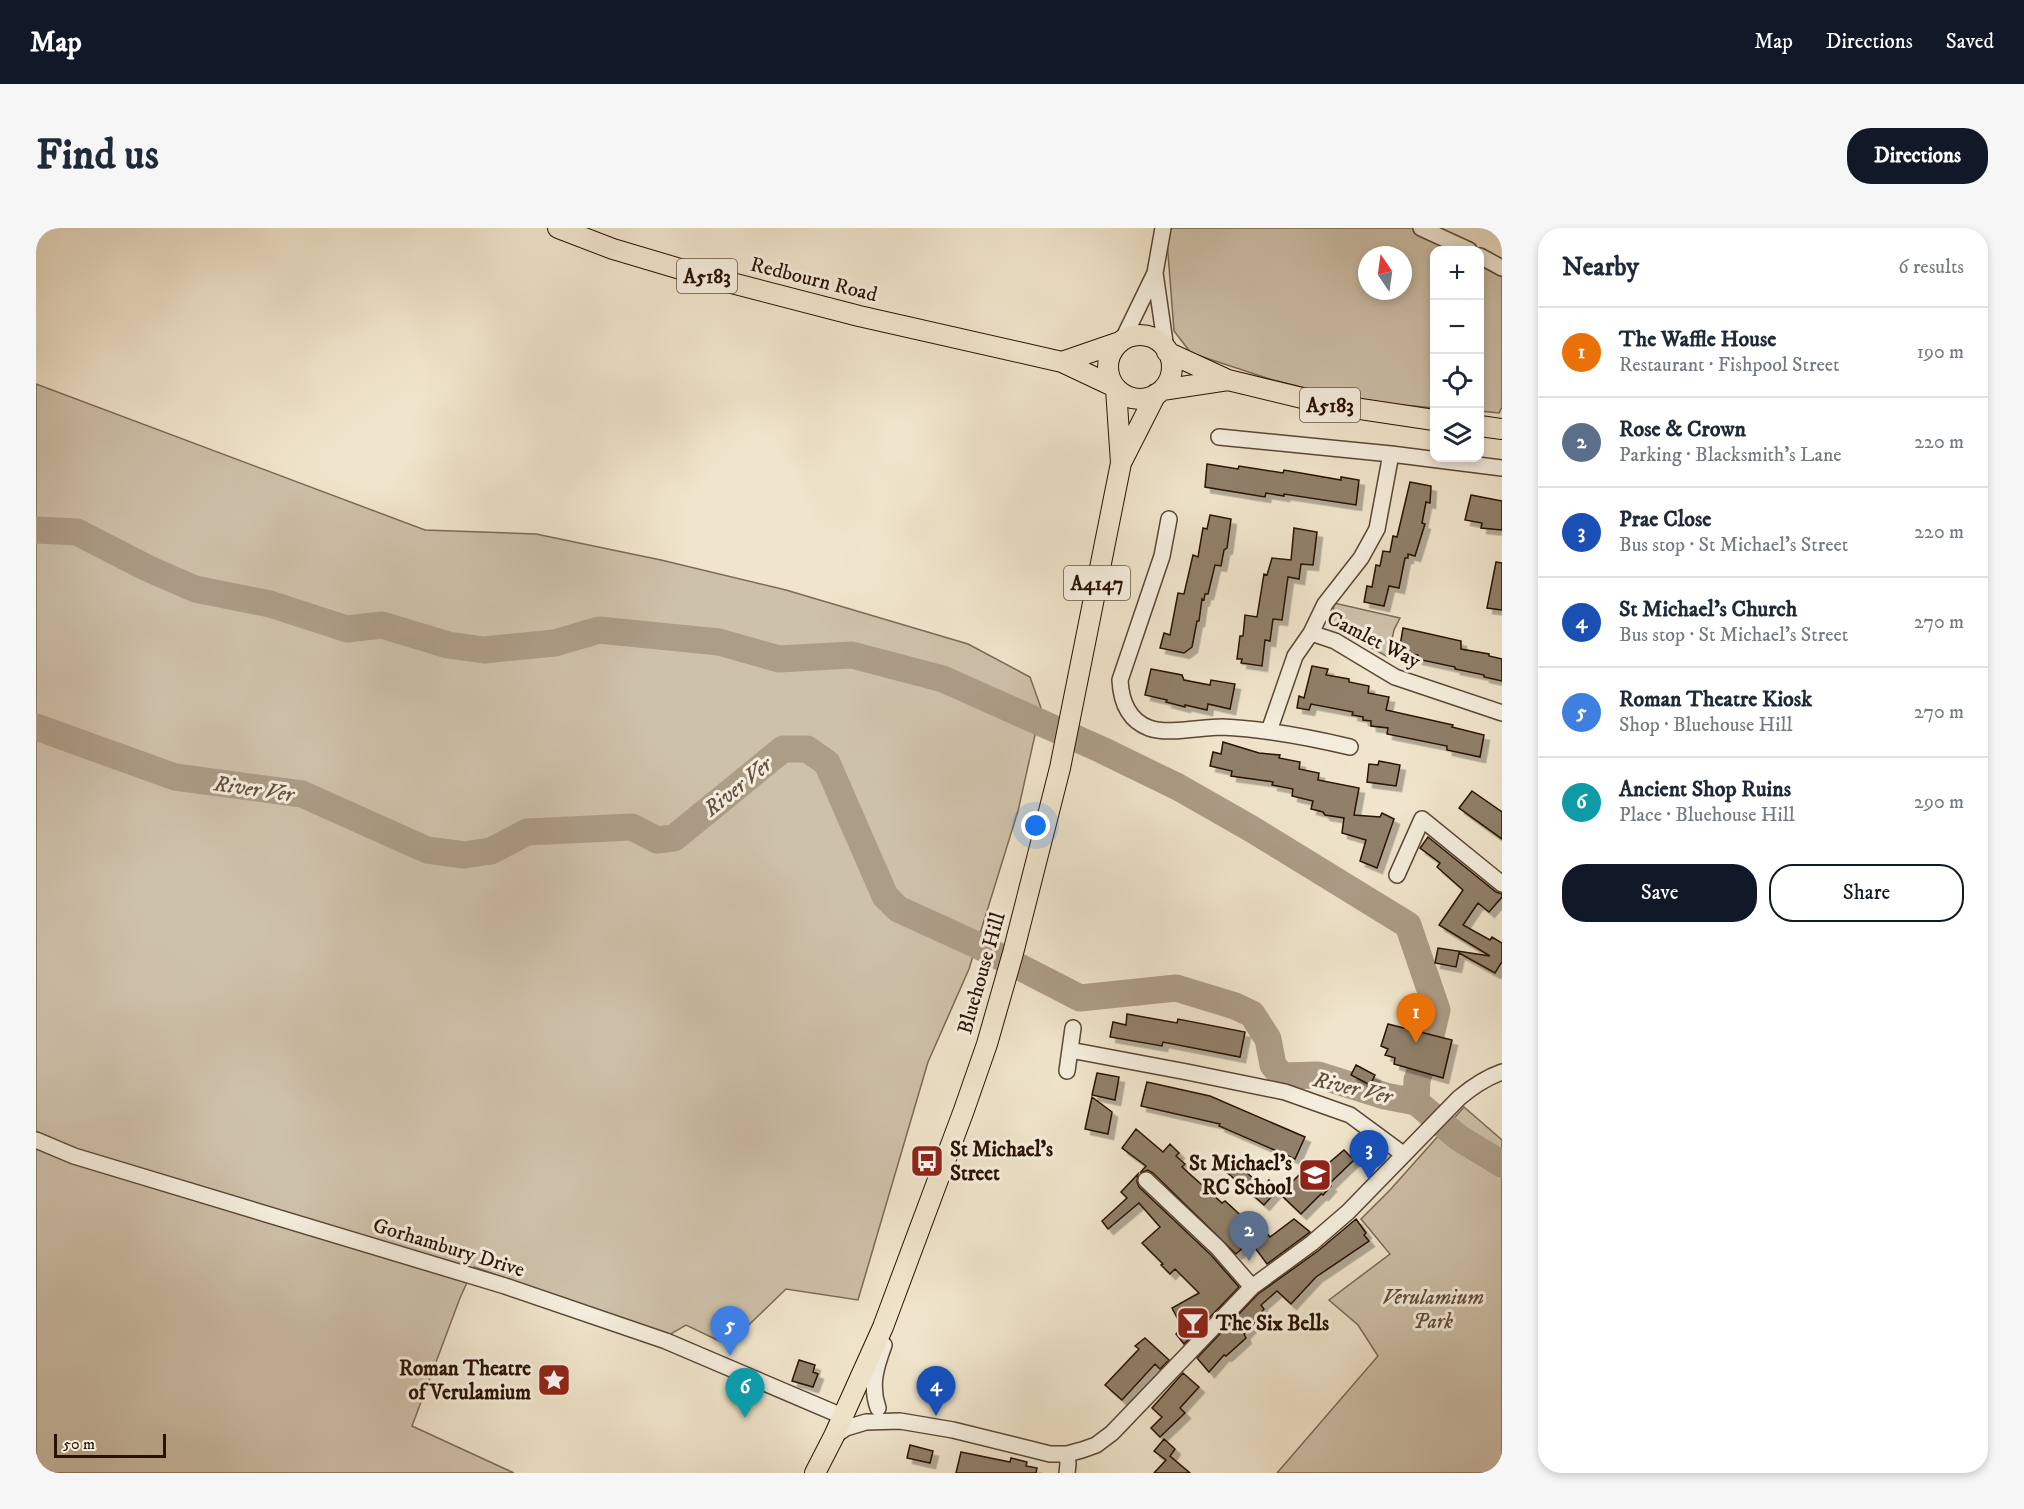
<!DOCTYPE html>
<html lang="en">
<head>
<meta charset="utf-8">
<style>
  :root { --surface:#fff; --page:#f6f6f7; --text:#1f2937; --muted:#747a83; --line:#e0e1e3; --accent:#111827 }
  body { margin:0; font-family:"IM FELL DW Pica",serif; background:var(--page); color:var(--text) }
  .controls { position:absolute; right:18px; top:18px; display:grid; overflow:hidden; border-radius:12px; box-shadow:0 3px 9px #0003 }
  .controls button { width:54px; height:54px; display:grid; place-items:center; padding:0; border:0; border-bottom:2px solid var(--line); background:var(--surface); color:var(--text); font:30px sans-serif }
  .compass { position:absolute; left:1322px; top:18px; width:54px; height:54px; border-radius:50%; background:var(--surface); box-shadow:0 3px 9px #0003; rotate:347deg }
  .scale { position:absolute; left:18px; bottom:15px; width:112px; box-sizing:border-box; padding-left:6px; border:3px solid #291202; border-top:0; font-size:16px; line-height:21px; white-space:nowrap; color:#291202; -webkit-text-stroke:4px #f5eede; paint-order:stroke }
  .you { position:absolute; left:1000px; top:598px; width:21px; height:21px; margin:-15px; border:4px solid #fff; border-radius:50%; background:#1a73e8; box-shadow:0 0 0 9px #1a73e833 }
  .badge { display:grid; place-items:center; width:39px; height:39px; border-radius:50%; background:var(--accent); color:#fff; font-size:20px; font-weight:700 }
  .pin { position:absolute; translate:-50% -50px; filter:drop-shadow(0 2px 3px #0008) }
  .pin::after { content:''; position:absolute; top:32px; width:21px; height:18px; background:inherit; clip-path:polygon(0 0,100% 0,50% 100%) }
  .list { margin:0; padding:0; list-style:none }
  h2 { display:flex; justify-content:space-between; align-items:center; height:78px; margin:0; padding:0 24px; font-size:26px }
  h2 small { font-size:20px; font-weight:400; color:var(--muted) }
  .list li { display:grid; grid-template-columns:39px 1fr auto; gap:18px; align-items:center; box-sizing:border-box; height:90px; padding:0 24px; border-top:2px solid var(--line) }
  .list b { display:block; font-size:22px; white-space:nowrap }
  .list p { margin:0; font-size:20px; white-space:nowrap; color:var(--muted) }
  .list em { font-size:20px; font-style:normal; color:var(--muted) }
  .actions { display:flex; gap:12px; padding:18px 24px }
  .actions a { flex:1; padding:14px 0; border:2px solid var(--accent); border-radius:24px; text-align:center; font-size:21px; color:var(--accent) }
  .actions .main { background:var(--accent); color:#fff }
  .icon { flex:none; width:33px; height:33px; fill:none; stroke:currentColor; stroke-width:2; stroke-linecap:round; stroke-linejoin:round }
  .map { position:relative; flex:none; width:1466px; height:1245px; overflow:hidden; border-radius:24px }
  header { display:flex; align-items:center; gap:36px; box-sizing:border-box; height:84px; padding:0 30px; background:var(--accent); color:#fff }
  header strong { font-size:28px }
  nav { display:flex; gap:33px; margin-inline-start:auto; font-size:21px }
  .intro { display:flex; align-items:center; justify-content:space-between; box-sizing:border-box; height:144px; padding:0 36px }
  h1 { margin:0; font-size:42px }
  .button { padding:15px 27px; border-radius:24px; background:var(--accent); color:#fff; font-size:21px; font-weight:700 }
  main { display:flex; gap:36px; padding:0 36px }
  aside { flex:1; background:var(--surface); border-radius:24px; box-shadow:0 3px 9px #0003 }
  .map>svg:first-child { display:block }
  .green { fill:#cec1aa; stroke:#7c6a56; stroke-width:1.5; fill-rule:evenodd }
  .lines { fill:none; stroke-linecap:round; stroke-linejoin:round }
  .river { stroke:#ac9d87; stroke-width:27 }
  .building { fill:#90806b; stroke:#291202; stroke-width:1.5; filter:url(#shadow) }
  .minor-casing { stroke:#5b4734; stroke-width:18 }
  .major-casing { stroke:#291202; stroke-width:22 }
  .minor { stroke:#f5eede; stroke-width:15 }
  .major { stroke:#f0e5cc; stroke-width:20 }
  .labels { text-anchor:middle; stroke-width:6; stroke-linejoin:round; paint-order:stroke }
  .shield { fill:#f5eede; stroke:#665444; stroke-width:1.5 }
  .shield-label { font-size:20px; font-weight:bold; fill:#291202 }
  .street-label { font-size:21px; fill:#291202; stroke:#f5eede }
  .poi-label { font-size:21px; font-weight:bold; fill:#291202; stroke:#f5eede; text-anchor:start }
  .park-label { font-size:21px; font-style:italic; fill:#634f3d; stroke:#f5eede }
  .water-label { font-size:22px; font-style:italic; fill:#64513e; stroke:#f5eede }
</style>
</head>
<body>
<header>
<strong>Map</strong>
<nav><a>Map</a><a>Directions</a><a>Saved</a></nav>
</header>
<div class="intro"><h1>Find us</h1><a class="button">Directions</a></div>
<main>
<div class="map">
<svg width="1466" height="1245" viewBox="0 0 1466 1245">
  <defs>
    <filter id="shadow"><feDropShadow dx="5.5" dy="5.5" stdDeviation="0" flood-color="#0004"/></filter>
  </defs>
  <rect width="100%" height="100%" fill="#f0e5cc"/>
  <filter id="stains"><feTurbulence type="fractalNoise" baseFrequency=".00333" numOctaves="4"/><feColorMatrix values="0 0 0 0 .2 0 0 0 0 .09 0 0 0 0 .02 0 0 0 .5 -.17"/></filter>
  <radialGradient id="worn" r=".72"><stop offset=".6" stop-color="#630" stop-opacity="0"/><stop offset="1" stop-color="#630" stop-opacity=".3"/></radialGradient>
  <path class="green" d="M1130 0H1380L1428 22H1398V180L1357 176 1293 166 1237 152 1155 125 1138 103ZM1331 27H1367V63H1331Z
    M1444 31 1466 42V179L1463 185 1444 183Z
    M0 156 389 302 500 306 625 332 750 362 932 416 994 449 1005 480 982 583 933 741 892 834 822 1072 750 1061 692 1117 650 1097 633 1107 438 1039 424 1070 376 1198 478 1245H0Z
    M1298 375 1364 390 1358 402 1352 429 1296 398Z
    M1428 879 1466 912V1245H1241L1342 1128 1322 1097 1293 1072 1354 1026 1325 991 1354 962Z"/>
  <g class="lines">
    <path class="river" d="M0 302 41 304 111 340 159 361 234 376 311 401 346 397 412 417 448 422 519 415 563 402 683 414 743 431 816 427 907 451 1066 522 1142 559 1214 600 1372 697 1401 782 1395 807
      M0 499 139 549 266 566 391 622 428 627 455 623 491 604 596 599 621 612 638 610 747 521H771L791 535 849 668 862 681 941 717 1044 770 1140 760 1199 778 1216 786 1232 811 1237 837 1246 848 1282 847 1349 868 1380 874
      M1390 825 1381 852 1380 874 1423 910 1466 936"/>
  </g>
  <path class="building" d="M1171 236 1202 241 1203 238 1247 245 1248 242 1305 252V249L1323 252 1320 277 1248 266V268L1230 265 1229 269 1169 259Z
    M1374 254 1395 258 1394 275 1390 274 1386 295 1389 296 1379 328 1372 326V330H1369L1363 360 1353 358 1348 378 1328 374 1331 358 1336 359 1340 337 1344 338 1347 323 1354 324 1357 308 1361 309Z
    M1435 267 1466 273V302L1445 300 1446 295 1429 292Z
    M1174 287 1195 291 1191 320 1188 322 1185 338 1179 337 1172 366H1169L1168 372 1166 371 1163 393H1161L1156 419 1148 425 1124 420 1128 405 1134 407 1142 365 1148 366 1157 327 1162 329 1167 300 1171 301Z
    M1258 300 1281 304 1277 337 1265 336 1263 351 1252 349 1246 392 1237 391 1234 413 1229 412 1226 438 1205 435 1206 431H1201L1204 408H1207L1209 387 1221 389 1228 346 1231 347 1236 330 1255 332Z
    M1460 334 1466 335V382L1451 380Z
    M1367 400 1425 413V421L1453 426V428L1466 431V453L1448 449V447L1419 441V439L1381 431 1382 427 1363 424Z
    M1276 438 1292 441 1290 447 1313 451V454L1333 458 1332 465 1353 469 1350 482 1417 497 1416 499 1448 507 1444 529 1411 522V518L1351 506 1352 500 1335 498V493L1327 492V489L1316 487 1317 484 1275 476 1273 482 1261 480 1263 468 1268 470Z
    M1115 441 1146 447 1148 452 1174 457 1175 452 1199 456 1194 481 1172 476 1171 482 1149 477V479L1130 474 1131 472 1109 467Z
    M1187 514 1223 525 1244 527 1243 530 1264 534 1263 541 1283 545 1282 552 1323 560 1318 587 1344 589 1346 585 1358 591 1341 640 1324 633 1330 612 1306 605 1308 590 1289 587 1287 584 1275 581 1277 573 1256 568 1257 561 1236 557 1237 554 1195 548 1196 543 1174 538 1177 524 1185 526Z
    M1343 533 1364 537 1360 558 1331 554 1333 536 1342 537Z
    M1436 563 1466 584V611L1423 580Z
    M1392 609 1460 664 1466 666V669L1453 684 1442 675 1427 697 1454 712 1456 709 1466 715V735H1465L1459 745 1423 725 1420 739 1399 735 1402 720 1454 728 1403 697 1427 662 1401 639 1404 635 1384 620Z
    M1091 786 1141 795 1142 791 1209 804 1204 829 1127 814 1126 818 1074 809 1077 794 1090 797Z
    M1352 796 1416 812 1407 850 1358 836 1359 830 1349 827 1352 821 1345 818Z
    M1320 837 1339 847 1334 857 1315 847Z
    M1061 845 1083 849 1079 872 1056 867Z
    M1111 854 1174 868 1269 909 1259 931 1183 898 1184 896 1105 878Z
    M1056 869 1076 884 1072 906 1049 901Z
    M1100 901 1127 924 1134 916 1143 925 1140 928 1149 936 1146 939 1186 975 1189 973 1223 1004 1227 1001 1234 1009 1258 991 1274 1004 1231 1036 1214 1013 1200 1026 1117 945 1112 942 1104 945 1110 938 1086 920Z
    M1308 922 1318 932 1293 956 1295 958 1287 967 1285 966 1265 986 1244 966 1273 937 1281 945Z
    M1194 931 1228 959 1233 952 1242 961 1228 977 1186 940Z
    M1102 946 1101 954 1103 959 1175 1027 1203 1059 1148 1116 1140 1106 1146 1099 1136 1080 1163 1065 1139 1041 1134 1046 1125 1037 1127 1036 1106 1015 1124 999 1103 975 1072 1001 1066 993 1091 970 1085 964Z
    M1320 991 1330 1005 1328 1007 1333 1013 1280 1049 1255 1076 1241 1063 1225 1077 1228 1081 1224 1086 1225 1088 1208 1106 1210 1110 1190 1128 1188 1127 1173 1144 1161 1130 1222 1066 1282 1023Z
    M1109 1110 1133 1132 1124 1141 1119 1136 1086 1172 1069 1157 1103 1121 1099 1118Z
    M763 1132 779 1137 777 1144 782 1146 777 1159 756 1153Z
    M1147 1145 1163 1159 1144 1180 1149 1185 1124 1209 1115 1200 1126 1189 1116 1180Z
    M1128 1211 1139 1221 1134 1228 1154 1245H1118L1130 1232 1118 1223Z
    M874 1217 897 1223 894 1235 871 1230Z
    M925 1224 974 1234 975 1230 991 1234 990 1238 1001 1240 1000 1245H920Z"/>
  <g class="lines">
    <defs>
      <path id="minor" d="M1385 0 1433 22
        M1444 28 1466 40
        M1119 45 1130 121
        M1086 113 1119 45 1127 0
        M1183 209 1355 226 1466 240
        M1355 226 1341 301 1325 330 1289 376 1275 405 1299 413 1359 449 1466 485
        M1133 291 1126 328 1084 452C1085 473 1092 492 1113 500 1132 507 1165 499 1186 499 1229 501 1272 509 1314 519
        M1233 503 1259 428 1275 405
        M1361 647 1386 591 1466 656
        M1034 822 1151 844 1249 864 1314 887 1367 926
        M1031 843 1037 800
        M0 912 38 928 469 1058 630 1113 806 1188
        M1110 952 1182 1020 1216 1059
        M842 1180C834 1157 840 1139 848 1117
        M798 1208 810 1200 830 1194 864 1193 917 1202 1014 1226H1031L1046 1222 1060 1217 1076 1205 1216 1059 1276 1015 1312 984 1423 870C1436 859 1449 850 1466 844
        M1031 1245 1032 1236 1031 1226"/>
      <path id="major" d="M522 0 577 21 661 46 823 88 1026 134 1079 159
        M1072 139a32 32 0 1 1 64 0a32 32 0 1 1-64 0Z
        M1131 124 1192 152 1291 176 1398 192
        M1026 134 1084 114
        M1126 162 1192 152
        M1444 198 1466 201
        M1086 233 1120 166
        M779 1245 798 1208 847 1099 928 882 951 816 977 725 1024 540 1085 235 1080 161"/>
    </defs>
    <use href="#minor" class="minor-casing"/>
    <use href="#major" class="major-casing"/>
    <use href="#minor" class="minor"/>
    <use href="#major" class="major"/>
  </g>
  <defs>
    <symbol id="bus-square" viewBox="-11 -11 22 22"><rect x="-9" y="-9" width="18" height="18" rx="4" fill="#8f2418" stroke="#f5eede"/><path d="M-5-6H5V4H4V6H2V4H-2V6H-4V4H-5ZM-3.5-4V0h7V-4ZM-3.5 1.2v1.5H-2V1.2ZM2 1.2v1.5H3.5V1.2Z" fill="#fff"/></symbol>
    <symbol id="school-square" viewBox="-11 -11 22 22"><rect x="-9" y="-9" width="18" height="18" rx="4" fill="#8f2418" stroke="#f5eede"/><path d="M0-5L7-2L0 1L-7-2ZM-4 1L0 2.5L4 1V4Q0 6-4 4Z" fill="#fff"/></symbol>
    <symbol id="bar-square" viewBox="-11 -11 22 22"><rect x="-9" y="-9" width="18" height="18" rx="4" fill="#8f2418" stroke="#f5eede"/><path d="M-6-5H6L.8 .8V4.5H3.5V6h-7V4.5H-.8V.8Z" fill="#fff"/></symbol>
    <symbol id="sight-square" viewBox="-11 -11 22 22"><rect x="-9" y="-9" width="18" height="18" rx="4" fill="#8f2418" stroke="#f5eede"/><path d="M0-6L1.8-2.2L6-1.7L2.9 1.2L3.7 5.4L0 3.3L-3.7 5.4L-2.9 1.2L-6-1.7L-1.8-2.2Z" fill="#fff"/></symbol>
  </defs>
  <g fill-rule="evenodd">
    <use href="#bus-square" x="872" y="914" width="38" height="38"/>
    <use href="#school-square" x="1260" y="928" width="38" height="38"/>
    <use href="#bar-square" x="1138" y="1076" width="38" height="38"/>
    <use href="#sight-square" x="499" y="1133" width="38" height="38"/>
  </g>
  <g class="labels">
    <g class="shield">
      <rect x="641" y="31" width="60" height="34" rx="4.5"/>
      <rect x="1264" y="160" width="60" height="34" rx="4.5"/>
      <rect x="1028" y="338" width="66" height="34" rx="4.5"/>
    </g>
    <g class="shield-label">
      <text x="671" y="55">A5183</text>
      <text x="1294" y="184">A5183</text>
      <text x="1061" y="362">A4147</text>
    </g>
    <g class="street-label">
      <text transform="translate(778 51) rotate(14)" y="7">Redbourn Road</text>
      <text transform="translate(1338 411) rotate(27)" y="7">Camlet Way</text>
      <text transform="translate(945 745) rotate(-74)" y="7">Bluehouse Hill</text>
      <text transform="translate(413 1019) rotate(17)" y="7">Gorhambury Drive</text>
    </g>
    <g class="poi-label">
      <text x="914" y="928">St Michael's<tspan x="914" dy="24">Street</tspan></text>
      <text x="1256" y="942" text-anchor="end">St Michael's<tspan x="1256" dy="24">RC School</tspan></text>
      <text x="1180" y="1102">The Six Bells</text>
      <text x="495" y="1147" text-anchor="end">Roman Theatre<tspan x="495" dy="24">of Verulamium</tspan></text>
    </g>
    <g class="park-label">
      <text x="1397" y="1076">Verulamium<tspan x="1397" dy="24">Park</tspan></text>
    </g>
    <g class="water-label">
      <text transform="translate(701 558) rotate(-39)" y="8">River Ver</text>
      <text transform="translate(218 560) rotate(8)" y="8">River Ver</text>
      <text transform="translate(1317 859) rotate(13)" y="8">River Ver</text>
    </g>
  </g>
  <rect width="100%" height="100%" filter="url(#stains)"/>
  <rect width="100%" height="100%" fill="url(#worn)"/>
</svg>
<div class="controls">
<button>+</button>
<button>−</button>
<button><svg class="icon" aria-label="locate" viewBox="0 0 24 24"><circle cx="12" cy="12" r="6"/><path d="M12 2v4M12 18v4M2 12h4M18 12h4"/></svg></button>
<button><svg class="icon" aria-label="layers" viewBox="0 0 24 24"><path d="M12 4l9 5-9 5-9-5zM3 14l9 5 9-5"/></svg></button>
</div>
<svg class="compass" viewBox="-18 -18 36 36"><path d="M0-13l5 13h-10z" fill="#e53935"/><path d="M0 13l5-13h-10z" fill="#747a83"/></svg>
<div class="scale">50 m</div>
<div class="you"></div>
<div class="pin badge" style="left:1380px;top:815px;background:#e8710a">1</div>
<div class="pin badge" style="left:1213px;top:1033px;background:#5c6f8a">2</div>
<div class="pin badge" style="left:1333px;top:952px;background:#1a4fb4">3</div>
<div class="pin badge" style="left:900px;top:1188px;background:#1a4fb4">4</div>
<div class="pin badge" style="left:694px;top:1128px;background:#3f7fe0">5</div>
<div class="pin badge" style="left:709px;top:1190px;background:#0f9aa8">6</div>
</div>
<aside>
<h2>Nearby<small>6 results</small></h2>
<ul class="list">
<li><span class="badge" style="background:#e8710a">1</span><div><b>The Waffle House</b><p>Restaurant · Fishpool Street</p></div><em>190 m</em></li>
<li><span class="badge" style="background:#5c6f8a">2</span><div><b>Rose &amp; Crown</b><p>Parking · Blacksmith's Lane</p></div><em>220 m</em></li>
<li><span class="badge" style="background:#1a4fb4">3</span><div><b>Prae Close</b><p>Bus stop · St Michael's Street</p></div><em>220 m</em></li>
<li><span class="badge" style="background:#1a4fb4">4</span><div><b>St Michael's Church</b><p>Bus stop · St Michael's Street</p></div><em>270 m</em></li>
<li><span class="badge" style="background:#3f7fe0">5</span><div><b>Roman Theatre Kiosk</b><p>Shop · Bluehouse Hill</p></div><em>270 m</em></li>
<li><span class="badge" style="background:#0f9aa8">6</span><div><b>Ancient Shop Ruins</b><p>Place · Bluehouse Hill</p></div><em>290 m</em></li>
</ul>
<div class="actions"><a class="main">Save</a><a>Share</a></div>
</aside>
</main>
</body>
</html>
